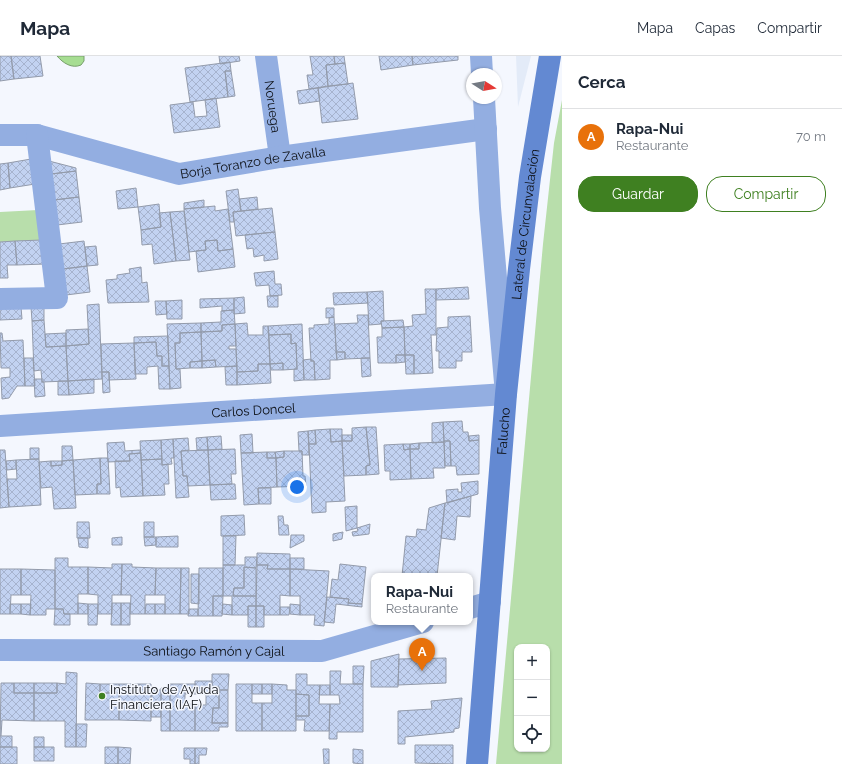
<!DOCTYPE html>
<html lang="es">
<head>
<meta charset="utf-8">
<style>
  :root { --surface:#fff; --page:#f6f6f7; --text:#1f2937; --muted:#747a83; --line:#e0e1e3; --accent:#3f8021 }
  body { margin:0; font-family:Raleway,sans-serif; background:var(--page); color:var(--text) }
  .controls { position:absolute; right:12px; bottom:12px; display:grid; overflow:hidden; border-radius:8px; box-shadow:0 1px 3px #0004 }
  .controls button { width:36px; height:36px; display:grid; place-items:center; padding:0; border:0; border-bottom:1px solid var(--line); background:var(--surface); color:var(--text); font:20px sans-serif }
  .compass { position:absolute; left:466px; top:12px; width:36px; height:36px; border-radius:50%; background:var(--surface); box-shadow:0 1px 3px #0004; rotate:101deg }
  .you { position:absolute; left:297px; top:431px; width:14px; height:14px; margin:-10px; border:3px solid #fff; border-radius:50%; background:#1a73e8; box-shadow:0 0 0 6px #1a73e833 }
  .badge { display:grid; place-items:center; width:26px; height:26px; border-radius:50%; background:var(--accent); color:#fff; font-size:13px; font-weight:700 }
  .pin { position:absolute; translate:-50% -33px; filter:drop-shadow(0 1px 2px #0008) }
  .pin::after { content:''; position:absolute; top:21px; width:14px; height:12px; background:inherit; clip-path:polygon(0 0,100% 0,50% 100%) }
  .popup { position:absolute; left:371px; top:517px; width:102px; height:52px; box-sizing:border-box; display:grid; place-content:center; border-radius:8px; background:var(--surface); filter:drop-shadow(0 1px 3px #0005); font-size:13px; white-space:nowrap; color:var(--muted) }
  .popup b { font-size:15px; color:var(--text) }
  .popup::after { content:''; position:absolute; left:50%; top:100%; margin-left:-8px; border:8px solid transparent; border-top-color:var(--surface) }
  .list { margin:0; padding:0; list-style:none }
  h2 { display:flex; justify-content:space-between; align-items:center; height:52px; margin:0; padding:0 16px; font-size:17px }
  h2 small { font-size:13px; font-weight:400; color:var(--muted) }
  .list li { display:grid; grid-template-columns:26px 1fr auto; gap:12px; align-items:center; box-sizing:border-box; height:56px; padding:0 16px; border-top:1px solid var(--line) }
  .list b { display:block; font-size:15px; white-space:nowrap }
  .list p { margin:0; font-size:13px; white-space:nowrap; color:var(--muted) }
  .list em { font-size:13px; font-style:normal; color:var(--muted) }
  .actions { display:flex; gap:8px; padding:12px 16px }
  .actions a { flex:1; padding:9px 0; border:1px solid var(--accent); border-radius:16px; text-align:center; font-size:14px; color:var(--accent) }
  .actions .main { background:var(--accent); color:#fff }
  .icon { flex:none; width:22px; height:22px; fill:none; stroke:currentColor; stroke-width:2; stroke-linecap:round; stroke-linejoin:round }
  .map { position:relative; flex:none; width:562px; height:708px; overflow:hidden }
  header { display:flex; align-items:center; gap:24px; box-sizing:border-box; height:56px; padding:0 20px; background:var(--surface); border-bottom:1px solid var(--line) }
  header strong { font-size:19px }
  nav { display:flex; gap:22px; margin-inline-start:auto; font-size:14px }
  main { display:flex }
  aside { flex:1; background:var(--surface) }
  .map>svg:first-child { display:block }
  .built { fill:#e3ebf8 }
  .green { fill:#b8deab; fill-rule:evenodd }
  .water { fill:#a6dd92; stroke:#789f6c }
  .building { fill:url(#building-cross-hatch); stroke:#939bab }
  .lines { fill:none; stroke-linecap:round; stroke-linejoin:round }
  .street { stroke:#93aee1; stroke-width:22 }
  .secondary { stroke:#6389d2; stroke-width:22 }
  .poi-dot { fill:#3f8021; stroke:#f4f7fe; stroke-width:1.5 }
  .labels { text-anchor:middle; stroke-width:3; stroke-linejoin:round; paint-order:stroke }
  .street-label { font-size:13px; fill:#0c0f14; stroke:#f4f7fe }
  .poi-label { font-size:13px; fill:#0c0f14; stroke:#f4f7fe; text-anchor:start }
</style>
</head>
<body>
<header>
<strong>Mapa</strong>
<nav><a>Mapa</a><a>Capas</a><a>Compartir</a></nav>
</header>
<main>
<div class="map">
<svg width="562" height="708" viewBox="0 0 562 708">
  <defs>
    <pattern id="building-cross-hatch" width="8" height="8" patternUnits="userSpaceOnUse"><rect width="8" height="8" fill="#c2d2f1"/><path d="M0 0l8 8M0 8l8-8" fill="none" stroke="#a6b3ce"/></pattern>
  </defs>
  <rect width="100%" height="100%" fill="#f4f7fe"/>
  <path class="built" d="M516 0H531L518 51Z"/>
  <path class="green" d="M562 44V708H496L543 188 554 87ZM517 591H547V693H517Z
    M38 154 42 184 0 186V156Z"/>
  <path class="water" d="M57 0H84V5L81 9C72 13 63 7 57 0Z"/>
  <path class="building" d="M0 0H11L14 23 0 25Z
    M11 0H40L43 20 14 23Z
    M219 0H239L240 5 220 8Z
    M310 0H334L335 8 326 9 328 30 309 33 307 19H313Z
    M334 0H344L345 7 335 8Z
    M379 0H412L413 9 381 14Z
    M412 0H458V4L413 9Z
    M230 6 231 15H225L228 41 190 46 185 12Z
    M345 7 348 28 328 30 326 9Z
    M225 15H231L235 40 228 41Z
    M353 27 358 63 322 67 318 32Z
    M318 32 320 45 299 48 297 35Z
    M216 42 220 71 174 77 170 49 193 46 195 61 207 60 205 44Z
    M31 103 35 128 10 132 8 107Z
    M49 105 76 112V115L51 118Z
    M8 107 10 132 0 134V108Z
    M76 115 79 141 54 144 51 118Z
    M136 132 138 151 118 153 116 135Z
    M238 133 241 155 233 156 234 166H230L226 135Z
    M79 141 82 166 57 169 54 144Z
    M257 141 258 153 241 155 239 143Z
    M204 144V151L184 153V147Z
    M159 148 161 171 141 174 138 151Z
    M215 150V155L228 153 233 193 218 195 217 184 205 185 206 194 189 196 184 153Z
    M272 152 275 176 236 180 233 156Z
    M184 155 190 204 176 205 170 156Z
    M170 156 176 205 154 208 152 188 142 189 141 174 161 171 159 157Z
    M275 176 278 203 264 205V199L254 201 253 192 247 193 245 179Z
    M42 184 45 208 17 209 15 185Z
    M217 184 218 195 233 193 235 211 198 216 196 195 206 194 205 185Z
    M15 185 17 209H7L8 222H0V186Z
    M84 185 87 210 63 213 59 188Z
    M96 190 98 209 87 210 85 191Z
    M87 210 90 236 66 239 63 213Z
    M141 211 142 227 147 226 149 246 108 247 106 224 117 223V219L130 217 129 213Z
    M274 215 275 228H281L282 239 270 240 269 229 256 230 254 217Z
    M468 231 469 243 436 244V233Z
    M425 233H436V279H431L433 317 414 318V299H405L404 271 413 270 412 259 426 258Z
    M383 235 384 265H381V268L369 269 367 236Z
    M367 236 368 247 334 249 333 237Z
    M267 240H278V251H268Z
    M244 241 245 257 234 258V242Z
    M234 242V254L222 255V250L200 252V243Z
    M182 244V263H167L166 245Z
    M155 245H166L167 258 156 259Z
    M99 248 102 323 68 325 66 290 89 288 87 249Z
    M21 251 22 263 0 264V252Z
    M31 251H44V264L32 265Z
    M326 252H334V261L326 262Z
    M234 254 235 268 222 269V275L201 276V267L221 266V255Z
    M357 259H368L370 302 345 303V296H336L335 268 358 267Z
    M470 260 472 296H462V305H456V312H439V295H436L437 272 448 271V261Z
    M334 261 337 304H330V323L315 324 314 305H311L309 272H314V269L329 268V262Z
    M44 264 46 291 66 290 68 325 42 326 41 314 34 315 32 265Z
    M403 264 404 271 382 272 381 265Z
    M201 267V276L180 277V287H175L176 313H180L181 332 170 333 167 268Z
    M247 267 248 279H263V270H268L270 308H258V315L237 316 235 268Z
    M235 268 236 290H229V293H236L237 310 216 311 215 304 202 305 201 276 222 275V269Z
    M302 268 304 324 294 325V313H297L296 287 291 288V278L269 279 268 270Z
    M404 271 405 299H396V307H378L377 281H382V272Z
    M88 273 89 288 66 290V274Z
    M201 276 202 305 190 306V312L176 313 175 287H180V277Z
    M0 277H2L3 285 23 284 25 330H17L9 342 2 343 1 322 10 321V312H1Z
    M66 277V290L46 291 45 278Z
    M291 278V288L296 287 297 313 283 314V307L270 308 269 279Z
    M168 280 169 310H162V300H157L156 286 134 287V281Z
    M156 286 157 300H162V310H169L170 333H159L158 310 147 311V318H135L134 287Z
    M134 287 136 323 109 324V316H102L101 288Z
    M336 296H345V303L337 304Z
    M396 299H405V306L396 307Z
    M405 299H414V318H406Z
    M24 302H33L35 330H25Z
    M361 302H370L371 320 362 321Z
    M311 303V305H314L315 324H304L303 304Z
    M215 304 216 311 202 312V305Z
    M202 305V312H190V306Z
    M283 307V314H271L270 308Z
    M258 308H270L271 327 237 329V316L258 315Z
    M237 310V329H226L225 311Z
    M102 316H109L110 336 103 337Z
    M34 323H42V326H44L45 340 35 341Z
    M94 323V337L69 339 68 325Z
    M58 325H68L69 339H58Z
    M462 365 463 376H468L469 385 479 384V418L457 419 456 410H451L450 385H444L443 366Z
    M443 366 444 386 432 387V367Z
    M366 371H376L379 418 366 419V410L370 409Z
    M366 371 370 409 366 410V419L344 420 342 385H352V372Z
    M330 373H342V385L331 386Z
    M330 373 331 386 342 385 345 445 326 446V456L312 457 309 388H316L315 374Z
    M315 374 316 388H309L308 375Z
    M308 375 309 399H302V395H299L298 376Z
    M252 378 253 397H241L240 379Z
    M342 379H352V385H342Z
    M479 379V384L469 385V380Z
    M221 380 222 393 208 394 207 381Z
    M207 381 208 394H197L196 382Z
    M188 382 189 394 181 395 183 420H187L189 441 176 442 173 383Z
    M173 383 174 402H171L172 408 162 409 161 384Z
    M161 384 162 403 141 404 140 385Z
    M444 385H450L451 410H445Z
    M124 386 125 395 140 394 141 397 129 398 130 405 108 406 107 387Z
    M444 386 445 412H433L434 422 411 423 410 393H419V387Z
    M419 387V393H410V388Z
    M403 388 404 394 410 393 411 423 390 424V415H385L384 389Z
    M403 388H410V393L404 394Z
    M62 390H72L73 404 62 405Z
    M30 392H39V403H30Z
    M235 393 236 418H231L232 428 210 429 208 394Z
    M0 394H5L9 451 0 452Z
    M208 394 210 429 188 430 187 420H183L181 395Z
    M284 395V401L276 402 275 396Z
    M284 395H302L303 420H305L306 430 277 431 276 402 284 401Z
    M267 396H275L276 402H267Z
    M267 396V402H276L277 431 258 432 259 448 244 449 241 397Z
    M141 397 143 440 121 441 120 431 116 432 115 405H130L129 398Z
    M100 402H108L110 438H97V428H101Z
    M100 402 101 428H97V438L75 439 73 404Z
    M39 403 41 449 9 451 7 423H17L16 404Z
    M162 403V409L168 408 169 428H164L165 439 143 440 141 404Z
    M16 404V413L7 414 6 405Z
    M73 404 76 452 54 453 52 431 41 432 39 406 51 405V410L62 409V405Z
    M51 405H62V409L51 410Z
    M478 425V438L447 447 446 434 458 433V436H462L461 427Z
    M232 428H235L236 443 211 444 210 429Z
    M258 432H271V448H259Z
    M471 440 470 461 457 460 455 484 441 482 445 447Z
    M445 447 437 520H402L406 480 416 481 417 473 426 474 429 452Z
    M357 450V472L346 475 345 451Z
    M244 459 245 479 221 480V460Z
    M278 460H283L284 469H288L289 479H279Z
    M77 466H89L90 482H77Z
    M144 466H154V481H144Z
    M370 468 369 478 353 480 352 476 358 475 357 472Z
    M343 476 342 483 333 485V478Z
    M291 479H304V485L290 492Z
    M178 480V491H156V481Z
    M223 480H236L235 509H223Z
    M122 481V489H112V482Z
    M144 481H156V489L145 490Z
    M78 482H88V492L79 491Z
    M257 497 290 498V513H267L268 509H257Z
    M245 501H257L256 512 244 511V532H234L233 540H256V550H248V559H232V540H223V509H245Z
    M55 502H68V511H88V538H78V558H64L63 553H55Z
    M290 502H304V513H290Z
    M112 508H122L121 539H112V558H98V539L88 538V511L112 512Z
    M122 508H132V511L156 512 155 539H145V558H130L131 539H121Z
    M340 508 366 511 362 548 348 547 349 543 330 541 332 523 338 524Z
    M257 509H268L267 513H290V540L280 539V559H264V550H256Z
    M244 511 256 512V540H233L234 532H244Z
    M156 512H181L180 558H165V539H155Z
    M181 512H189V558H180Z
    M199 512H223V540H213V560H198Z
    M0 513H21V539H11L10 558H0Z
    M21 513 55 514V553H46V559H30L31 539H21Z
    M290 513 329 515 324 570 314 569 315 559H300V540H290Z
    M191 518H199V548L191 547Z
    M213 540H223L222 560H213Z
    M327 541 349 543 348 547 362 548V551L336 548 334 567 324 566Z
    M78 547 88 548V558H78Z
    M112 547H121V569H111Z
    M121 547H130V569H121Z
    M10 548H21V558H10Z
    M21 548H31L30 559 21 558Z
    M88 548H98L97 569H88Z
    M146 548H155V558H145Z
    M155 548H165V558H155Z
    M223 548 232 549V559L222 558Z
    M290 548 300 549V559L290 558Z
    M248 550H256V571H248Z
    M256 550H264V571H256Z
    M280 551H290L289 559H280Z
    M55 553H63L64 558H70V569H54Z
    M189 553H198V560H188Z
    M399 598 398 631H371V605Z
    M446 602V627L398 629 399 603Z
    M353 610H364L363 628H353Z
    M330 615H341L340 628H363V676H337V683H329L330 648H340L339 639H330Z
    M66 616 77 617 76 691H65V665H34V637H57V627L66 628Z
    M212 618H229L228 634H219V631H212Z
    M296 618H307V629H320L319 648H330L329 675H304L305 664H296V660H309V639L296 638Z
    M195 625H212V631H219V652H213L212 667H228V671H219V675H195V649H206V638H195Z
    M1 627H14V637H34V665L2 664 1 680H12V691H0Z
    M14 627H34V637H14Z
    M34 627H57V637H34Z
    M86 627 100 628V637H119V664H85Z
    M100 628H119V637H100Z
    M119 628H139V637H119Z
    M139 628H151V665L119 664V637H139Z
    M170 628H185V648H195V675H170Z
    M185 628H195V638H185Z
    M236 628H252V647H262V675H236Z
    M252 628H262V638H252Z
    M262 628H272V638H262Z
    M272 628 287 629V634H296V675H262V647H272Z
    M320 629H330V639H319Z
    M161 632H170V675H161Z
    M151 634H161V661H151Z
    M219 634H228V667H212L213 652H219Z
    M296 638 309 639V660H296Z
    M462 642 459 672 454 673V676L405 681V688H398V655L432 653 431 645Z
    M76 668H87L86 691H76Z
    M34 681H44V691H34Z
    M415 689H453V708L415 707Z
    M0 691H17V708H0Z
    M34 691H54V705H34Z
    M105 691H118V708H105Z
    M118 691 131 692 130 708H118Z
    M184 692H195V708H190V703H184Z
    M195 692H207L206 699H199V708H195Z
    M323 693H329V708H324Z
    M353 693 363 694V708L353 707Z"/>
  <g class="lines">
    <g class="street">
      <path id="s1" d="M266 0 280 101"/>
      <path d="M481 0 482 18"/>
      <path id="s2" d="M0 79H37L179 118 280 101 486 73"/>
      <path d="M0 243 57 242 37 79"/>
      <path id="s3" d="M0 370 506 338 490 152 484 42"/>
      <path d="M470 552 490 546"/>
      <path id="s4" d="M0 594 322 595 423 566"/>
    </g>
    <path class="secondary" id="s5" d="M477 708 506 338 519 213 530 121 550 0"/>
  </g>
  <circle class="poi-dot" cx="102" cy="640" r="4"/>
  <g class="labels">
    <g class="street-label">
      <text dy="5" stroke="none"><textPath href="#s1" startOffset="51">Noruega</textPath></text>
      <text dy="5" stroke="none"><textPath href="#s2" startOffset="259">Borja Toranzo de Zavalla</textPath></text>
      <text dy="5" stroke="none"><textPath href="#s5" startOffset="542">Lateral de Circunvalación</textPath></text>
      <text dy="5" stroke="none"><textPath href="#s3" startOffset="254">Carlos Doncel</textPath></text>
      <text dy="5" stroke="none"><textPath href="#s5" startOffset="334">Falucho</textPath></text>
      <text dy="5" stroke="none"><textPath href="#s4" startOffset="214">Santiago Ramón y Cajal</textPath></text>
    </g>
    <g class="poi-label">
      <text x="110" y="638">Instituto de Ayuda<tspan x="110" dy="15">Financiera (IAF)</tspan></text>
    </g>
  </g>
</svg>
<div class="controls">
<button>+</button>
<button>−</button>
<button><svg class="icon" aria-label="locate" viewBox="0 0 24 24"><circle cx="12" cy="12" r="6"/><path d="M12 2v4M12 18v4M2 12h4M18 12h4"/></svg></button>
</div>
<svg class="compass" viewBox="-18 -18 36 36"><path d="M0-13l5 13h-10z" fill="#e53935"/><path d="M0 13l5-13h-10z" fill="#747a83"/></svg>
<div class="you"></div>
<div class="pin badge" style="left:422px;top:615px;background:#e8710a">A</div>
<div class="popup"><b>Rapa-Nui</b>Restaurante</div>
</div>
<aside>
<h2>Cerca<small></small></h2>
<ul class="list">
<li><span class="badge" style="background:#e8710a">A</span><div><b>Rapa-Nui</b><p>Restaurante</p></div><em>70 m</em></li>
</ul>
<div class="actions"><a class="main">Guardar</a><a>Compartir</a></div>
</aside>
</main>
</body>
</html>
